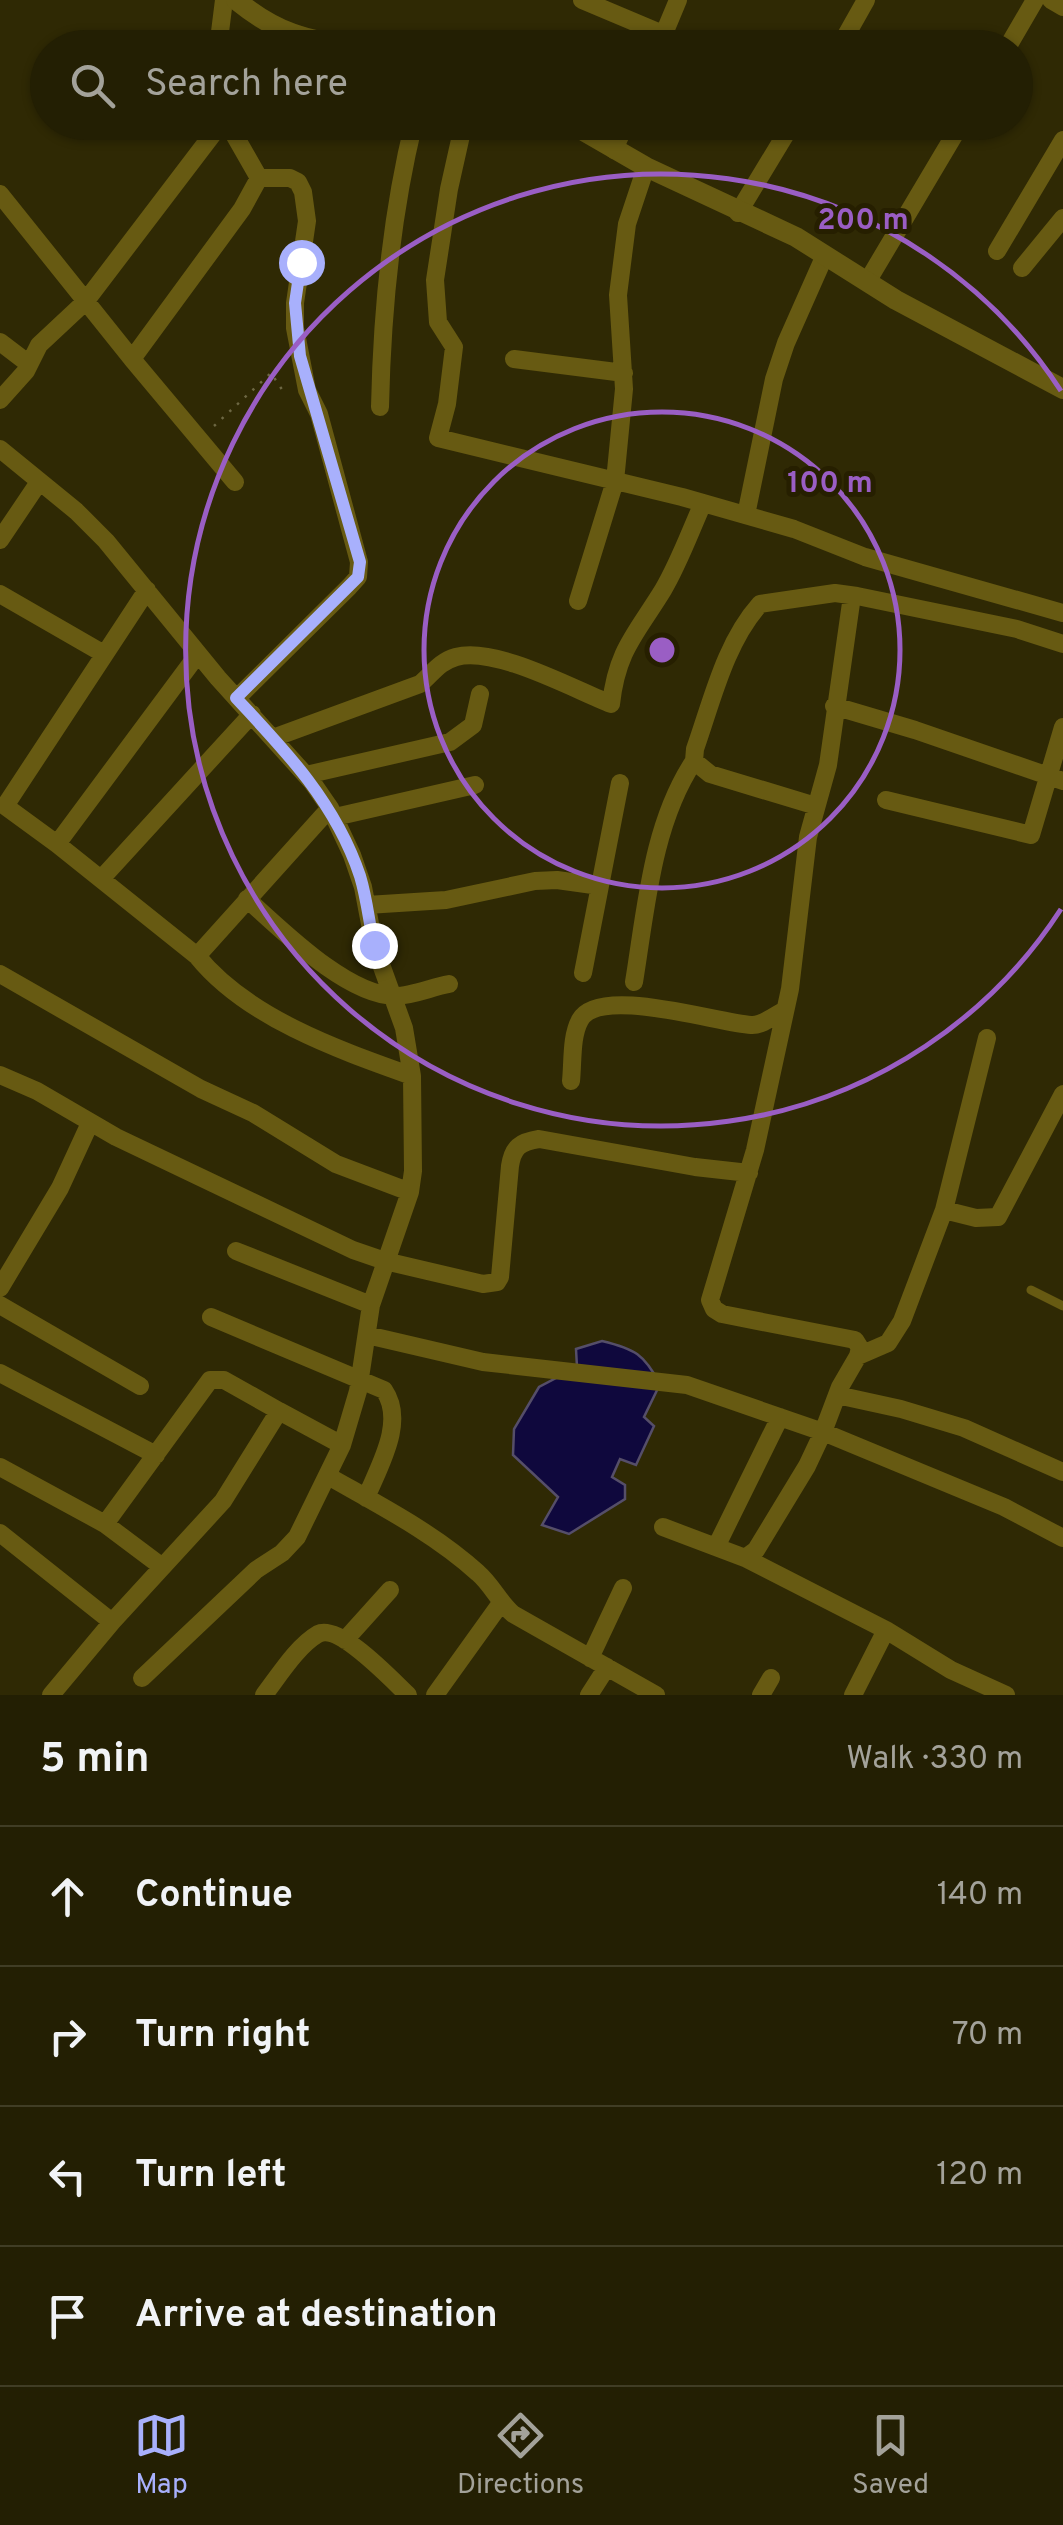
<!DOCTYPE html>
<html lang="en">
<head>
<meta charset="utf-8">
<style>
  :root { --surface:#231f03; --page:#2b270d; --text:#f1f3f6; --muted:#a3a29a; --line:#403d25; --accent:#a8b0fc }
  body { margin:0; font-family:Overpass,sans-serif; background:var(--page); color:var(--text) }
  .stop { position:absolute; width:30px; height:30px; margin:-22px; border:8px solid #a8b0fc; border-radius:50%; background:#fff }
  .stop.end { background:#a8b0fc; border-color:#fff; box-shadow:0 2px 10px #0008 }
  .list { margin:0; padding:0; list-style:none }
  h2 { display:flex; justify-content:space-between; align-items:center; height:130px; margin:0; padding:0 40px; font-size:42px }
  h2 small { font-size:32px; font-weight:400; color:var(--muted) }
  .list li { display:grid; grid-template-columns:65px 1fr auto; gap:30px; align-items:center; box-sizing:border-box; height:140px; padding:0 40px; border-top:2px solid var(--line) }
  .list b { display:block; font-size:38px; white-space:nowrap }
  .list em { font-size:32px; font-style:normal; color:var(--muted) }
  .icon { flex:none; width:55px; height:55px; fill:none; stroke:currentColor; stroke-width:2; stroke-linecap:round; stroke-linejoin:round }
  .map { position:relative; flex:none; width:1063px; height:1695px; overflow:hidden }
  .search { position:absolute; background:var(--surface); box-shadow:0 2px 8px #0004; left:30px; right:30px; top:30px; height:110px; display:flex; align-items:center; gap:25px; box-sizing:border-box; padding:0 35px; border-radius:55px; color:var(--muted); font-size:38px }
  .sheet { height:690px; background:var(--surface) }
  nav { display:flex; justify-content:space-around; align-items:center; box-sizing:border-box; height:140px; border-top:2px solid var(--line); background:var(--surface); font-size:28px; color:var(--muted) }
  nav a { display:grid; justify-items:center; gap:5px }
  nav .on { color:var(--accent) }
  .map>svg:first-child { display:block }
  .water { fill:#0f083d; stroke:#554e69; stroke-width:2.5 }
  .lines { fill:none; stroke-linecap:round; stroke-linejoin:round }
  .path { stroke:#6d6743; stroke-width:2.5; stroke-dasharray:2.5 8; stroke-linecap:butt }
  .service { stroke:#675a12; stroke-width:9 }
  .minor { stroke:#675a12; stroke-width:18 }
  .tertiary { stroke:#675a12; stroke-width:20 }
  .route { stroke:#a8b0fc; stroke-width:12 }
  .ring { fill:none; stroke:#9a5ec4; stroke-width:5 }
  .centre { fill:#9a5ec4; stroke:#261f00; stroke-width:5 }
  .ring-label { font-size:30px; text-anchor:middle; font-weight:bold; fill:#9a5ec4; stroke:#261f00; stroke-width:10; stroke-linejoin:round; paint-order:stroke }
</style>
</head>
<body>
<div class="map">
<svg width="1063" height="1695" viewBox="0 0 1063 1695">
  <rect width="100%" height="100%" fill="#2f2904"/>
  <path class="water" d="M602 1341C635 1349 644 1354 660 1384L644 1417 654 1426 636 1465 620 1459 612 1477 625 1485V1499L569 1534 542 1525 558 1497 513 1455 514 1429 539 1387 577 1367 576 1349Z"/>
  <g class="lines">
    <path class="path" d="M214 426 271 373 285 394"/>
    <path class="service" d="M1031 1290 1063 1306"/>
    <path class="minor" d="M582 0 696 48
      M1051 0 1063 7
      M218 48 224 0
      M658 48 678 0
      M839 48 866 0
      M1007 48 1035 0
      M464 122 449 189 435 280 438 322 454 347 447 404 438 438 682 497 794 529 865 557 1063 613
      M614 150 626 122
      M0 194 132 359 242 209 259 178 227 122
      M738 213 793 122
      M997 251 1063 140
      M1022 268 1063 218
      M867 282 962 122
      M0 342 29 364
      M132 359 235 482
      M514 359 624 373
      M0 400 26 371 39 345 85 302 222 122
      M380 407C382 311 391 216 414 122
      M0 449 76 511 106 541 218 678 312 782 330 808 352 855 363 887 374 945 404 1028 412 1076 413 1171 410 1192 371 1305 236 1251
      M746 515 774 379 786 343 825 255
      M0 540 39 482
      M147 590 5 806 57 844 198 654
      M0 594 104 654
      M578 601 615 481 624 389 618 295 627 224 646 167
      M237 698 349 587 358 577 359 562 319 414 307 390 295 328V303L307 221 303 192 298 182 290 178H259
      M834 706 915 730 1063 781
      M273 738 420 684C433 673 439 662 456 657 495 646 573 689 611 704 617 650 636 634 663 590 679 563 690 532 703 503
      M306 775 450 742 473 725 480 694
      M886 800 1031 835 1063 727
      M816 806 710 774 694 761 695 749C712 701 725 643 760 604L835 593 857 596 1017 629 1063 644
      M335 817 475 785
      M57 844 197 956 330 808
      M101 879 252 714
      M247 899C282 930 346 995 395 996 412 996 432 987 449 984
      M367 905 446 900 535 881 557 880 600 886
      M197 956C247 1018 339 1050 412 1076
      M583 973 620 783
      M0 974 201 1089 253 1113 336 1164 410 1192
      M634 982C646 909 652 824 694 761
      M0 1075 37 1091 116 1137 353 1250 385 1261 483 1284 497 1282 500 1277 510 1166C513 1147 520 1142 539 1139L695 1167 749 1173
      M571 1081C573 1062 571 1036 580 1020 599 985 717 1023 751 1025 762 1026 775 1015 785 1010
      M944 1210 976 1218 998 1217 1063 1094
      M0 1288 60 1188 90 1123
      M0 1305 140 1386
      M211 1317 384 1390C406 1422 379 1466 366 1498
      M367 1335 483 1362 687 1385 823 1432 1004 1507 1063 1538
      M858 1356 888 1343 902 1321 944 1210 987 1038
      M0 1373 156 1455
      M837 1395 901 1409 964 1428 1063 1472
      M0 1467 105 1524 161 1566
      M328 1476C379 1505 434 1533 478 1573 492 1585 499 1602 513 1614L656 1695
      M105 1524 210 1380H224L279 1411
      M663 1527 745 1558 756 1550 807 1466 823 1432 840 1387 858 1356 860 1348 855 1340 722 1314 714 1309 710 1300 755 1150 790 989 808 837 828 765 852 596
      M0 1533 112 1622 223 1501 279 1411 342 1445 358 1391 371 1305
      M716 1547 780 1417
      M745 1558 886 1630 951 1670 1006 1695
      M345 1640 390 1590
      M590 1658 623 1588
      M142 1678 256 1570 282 1553 297 1537 342 1445
      M51 1695 112 1622
      M264 1695C278 1677 297 1646 318 1634 339 1623 392 1680 408 1695
      M435 1695 501 1603
      M589 1695 607 1667
      M761 1695 771 1678
      M853 1695 886 1630"/>
    <path class="tertiary" d="M236 0C279 35 305 39 358 48
      M568 122 646 167 796 237 896 300 1063 389"/>
  </g>
  <g class="lines">
    <path class="route" d="M301 262 295 303 300 356 360 562 358 577 236 698C287 752 336 804 360 876 367 899 369 922 374 945"/>
  </g>
  <g class="ring">
    <circle cx="662" cy="650" r="238"/>
    <path d="M1061 909A476 476 0 1 1 1061 391"/>
  </g>
  <circle cx="662" cy="650" r="15" class="centre"/>
  <g class="ring-label">
    <text x="863" y="229">200 m</text>
    <text x="830" y="492">100 m</text>
  </g>
</svg>
<div class="stop" style="left:301px;top:262px"></div>
<div class="stop end" style="left:374px;top:945px"></div>
<div class="search"><svg class="icon" aria-label="search" viewBox="0 0 24 24"><circle cx="10" cy="10" r="6"/><path d="M15 15l6 6"/></svg>Search here</div>
</div>
<section class="sheet">
<h2>5 min<small>Walk · 330 m</small></h2>
<ul class="list">
<li><svg class="icon" aria-label="ahead" viewBox="0 0 24 24"><path d="M12 20V5M6 11l6-6 6 6"/></svg><div><b>Continue</b></div><em>140 m</em></li>
<li><svg class="icon" aria-label="right" viewBox="0 0 24 24"><path d="M7 20v-9h11M14 6l5 5-5 5"/></svg><div><b>Turn right</b></div><em>70 m</em></li>
<li><svg class="icon" aria-label="left" viewBox="0 0 24 24"><path d="M17 20v-9H6M10 6l-5 5 5 5"/></svg><div><b>Turn left</b></div><em>120 m</em></li>
<li><svg class="icon" aria-label="arrive" viewBox="0 0 24 24"><path d="M6 21V4h12l-3 4 3 4H6"/></svg><div><b>Arrive at destination</b></div></li>
</ul>
</section>
<nav>
<a class="on"><svg class="icon" aria-label="map" viewBox="0 0 24 24"><path d="M3 6l6-2 6 2 6-2v14l-6 2-6-2-6 2zM9 4v14M15 6v14"/></svg>Map</a>
<a><svg class="icon" aria-label="directions" viewBox="0 0 24 24"><path d="M12 3l9 9-9 9-9-9zM9 14v-3h6M13 9l2 2-2 2"/></svg>Directions</a>
<a><svg class="icon" aria-label="saved" viewBox="0 0 24 24"><path d="M7 4h10v16l-5-4-5 4z"/></svg>Saved</a>
</nav>
</body>
</html>
